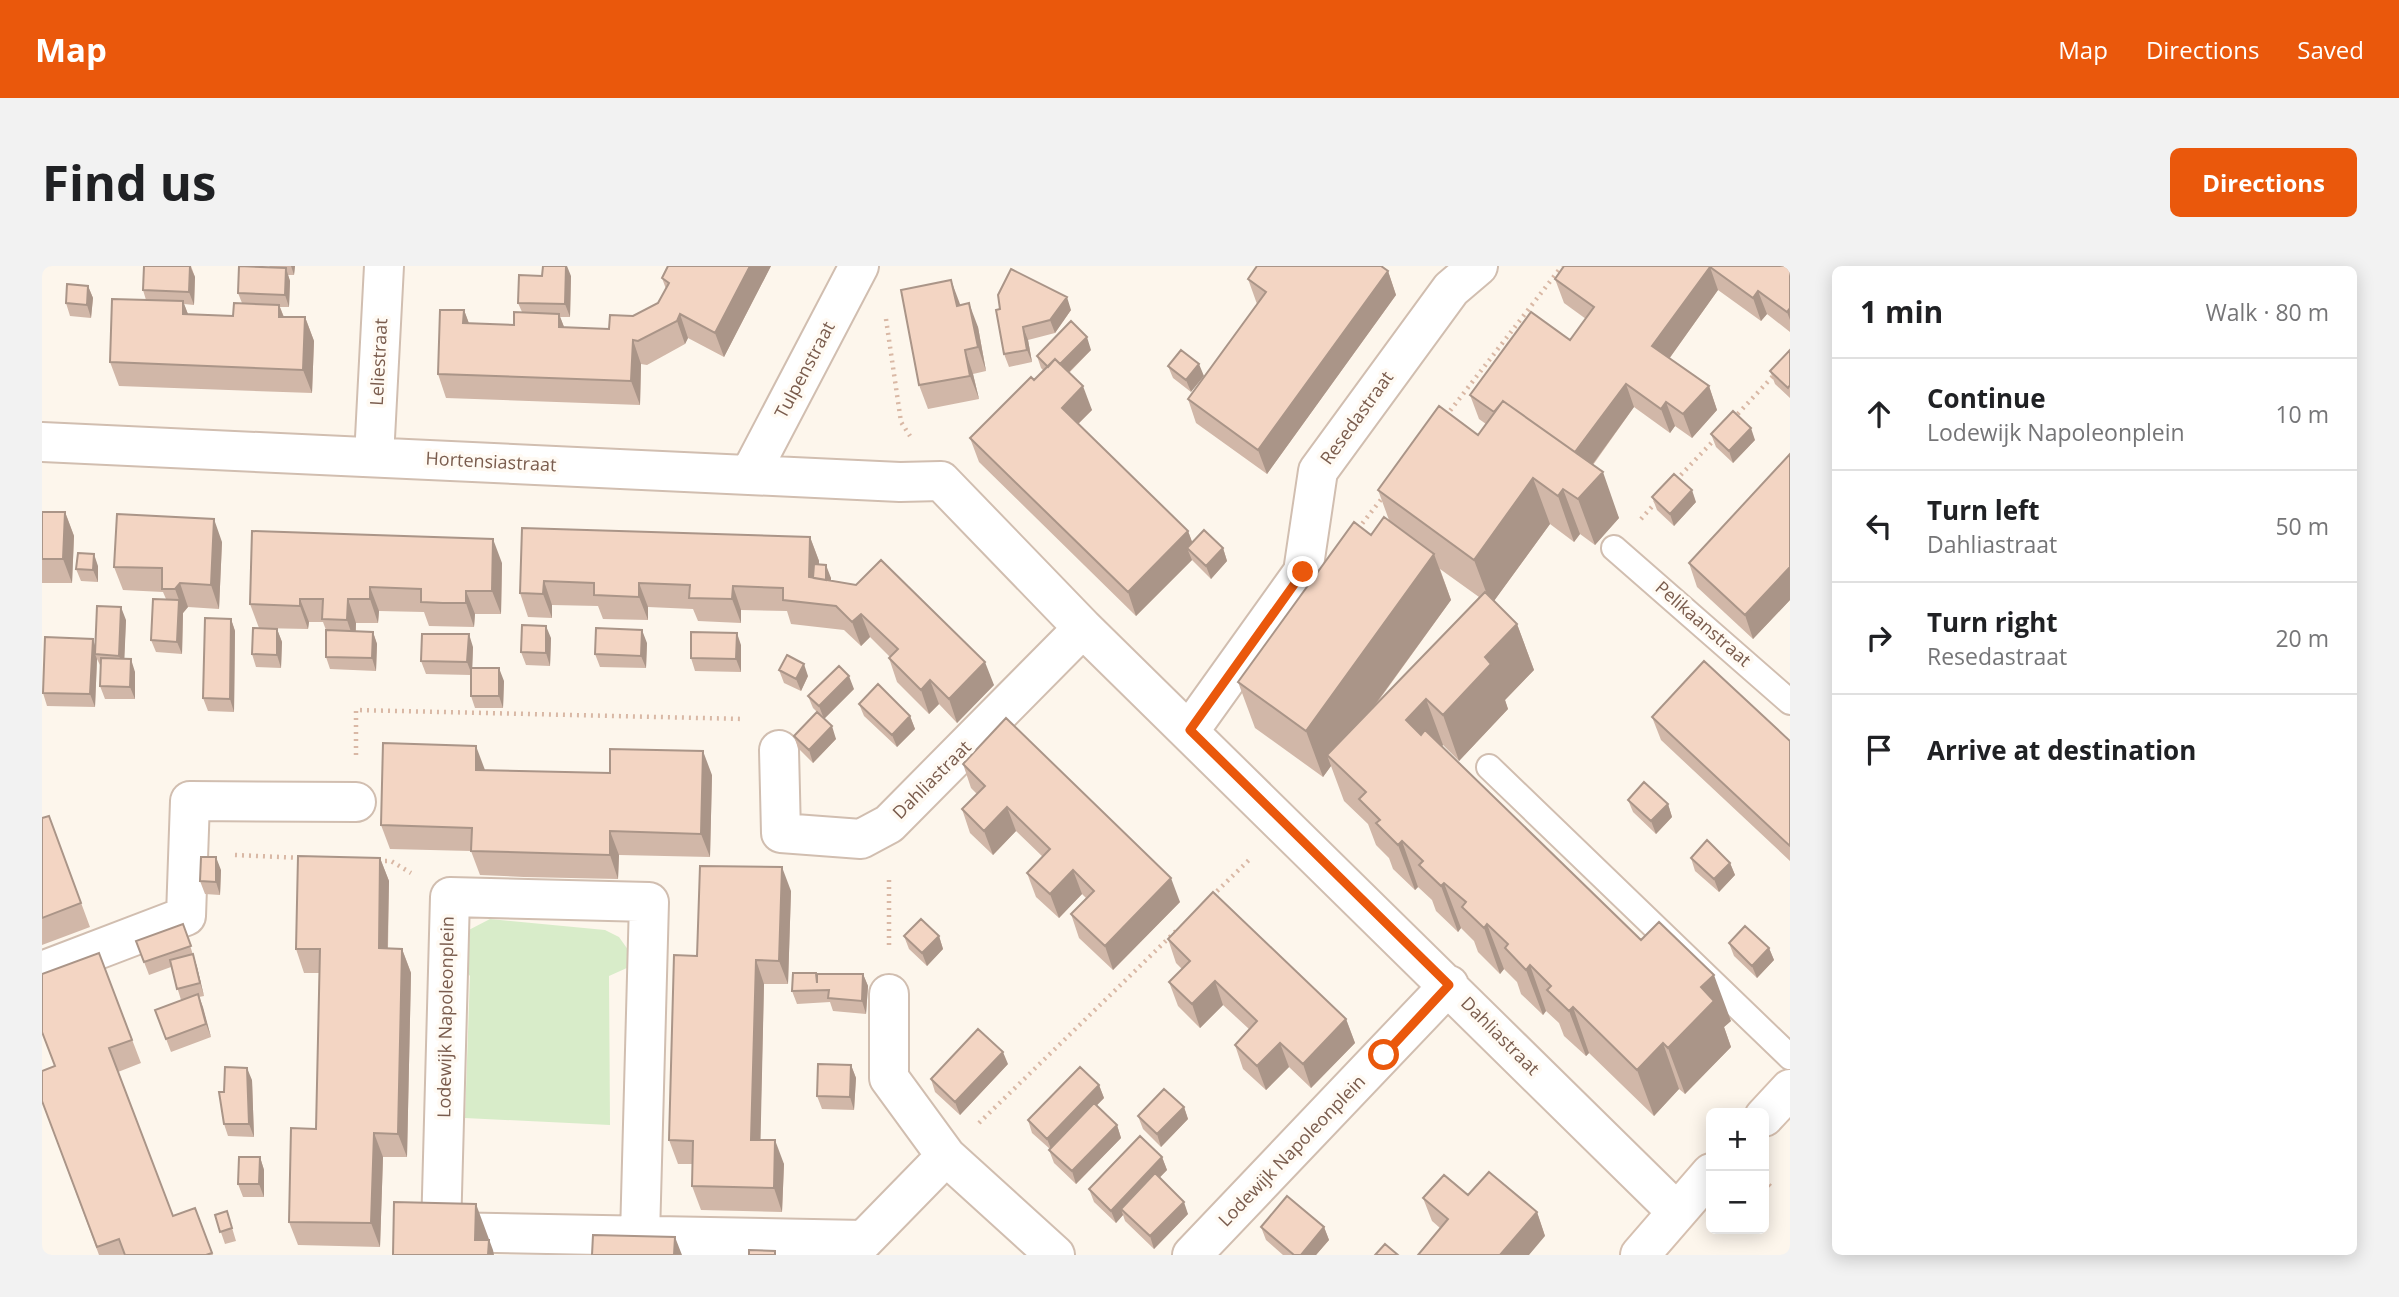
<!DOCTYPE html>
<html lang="en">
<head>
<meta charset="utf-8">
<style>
  :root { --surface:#fff; --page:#f2f2f2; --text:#202124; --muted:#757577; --line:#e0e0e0; --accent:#ea580c }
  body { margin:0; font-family:"Open Sans",sans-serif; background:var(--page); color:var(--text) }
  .controls { position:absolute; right:21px; bottom:21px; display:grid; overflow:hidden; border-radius:10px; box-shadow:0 4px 18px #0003 }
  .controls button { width:63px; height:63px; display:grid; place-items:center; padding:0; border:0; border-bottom:2px solid var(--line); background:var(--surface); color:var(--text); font:35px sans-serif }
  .stop { position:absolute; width:21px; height:21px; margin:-16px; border:5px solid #ea580c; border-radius:50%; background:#fff }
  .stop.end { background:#ea580c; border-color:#fff; box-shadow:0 2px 7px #0008 }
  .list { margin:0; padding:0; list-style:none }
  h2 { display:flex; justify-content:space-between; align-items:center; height:91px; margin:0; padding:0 28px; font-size:30px }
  h2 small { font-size:23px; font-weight:400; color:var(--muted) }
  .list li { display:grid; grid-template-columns:46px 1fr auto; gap:21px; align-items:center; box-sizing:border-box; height:112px; padding:0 28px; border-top:2px solid var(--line) }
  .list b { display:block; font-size:26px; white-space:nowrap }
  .list p { margin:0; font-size:23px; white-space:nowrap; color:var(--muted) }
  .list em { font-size:23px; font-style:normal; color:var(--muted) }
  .icon { flex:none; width:38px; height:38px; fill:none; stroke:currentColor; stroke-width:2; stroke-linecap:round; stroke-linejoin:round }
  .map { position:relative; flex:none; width:1748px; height:989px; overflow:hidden; border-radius:10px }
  header { display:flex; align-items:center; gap:42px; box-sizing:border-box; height:98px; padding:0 35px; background:var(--accent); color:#fff }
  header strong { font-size:33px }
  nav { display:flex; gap:38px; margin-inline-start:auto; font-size:24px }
  .intro { display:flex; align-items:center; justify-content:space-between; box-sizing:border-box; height:168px; padding:0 42px }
  h1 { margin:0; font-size:49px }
  .button { padding:18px 32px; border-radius:10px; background:var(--accent); color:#fff; font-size:24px; font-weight:700 }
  main { display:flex; gap:42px; padding:0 42px }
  aside { flex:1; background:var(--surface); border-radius:10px; box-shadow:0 4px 18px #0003 }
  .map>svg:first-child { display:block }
  .green { fill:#d8ecc9 }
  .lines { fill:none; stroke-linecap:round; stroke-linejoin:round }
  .lane-casing { stroke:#d1beb0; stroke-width:28 }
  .street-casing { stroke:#d1beb0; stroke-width:42 }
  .secondary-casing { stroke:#d6c0b0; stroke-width:42 }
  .path { stroke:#d9b8a5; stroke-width:4.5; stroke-dasharray:2 5; stroke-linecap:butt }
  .lane { stroke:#fff; stroke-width:24 }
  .street { stroke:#fff; stroke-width:38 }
  .secondary { stroke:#fff; stroke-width:38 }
  .wall { fill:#d1b7a8; fill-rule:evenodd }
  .shaded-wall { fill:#aa9588 }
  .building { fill:#f3d5c3; stroke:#aa9588; stroke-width:2 }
  .route { stroke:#ea580c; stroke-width:9 }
  .labels { text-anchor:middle; stroke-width:7; stroke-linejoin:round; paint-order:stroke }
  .street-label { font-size:18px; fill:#7a5c4d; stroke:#fffaf3 }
</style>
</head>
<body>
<header>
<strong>Map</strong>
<nav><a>Map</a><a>Directions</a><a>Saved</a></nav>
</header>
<div class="intro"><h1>Find us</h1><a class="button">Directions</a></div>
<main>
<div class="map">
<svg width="1748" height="989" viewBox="0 0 1748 989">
  <rect width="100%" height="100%" fill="#fdf6ec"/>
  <path class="green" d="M448 653 563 664 577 671 589 688 587 701 567 710 568 859 423 852 428 710 415 694 421 667Z"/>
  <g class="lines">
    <defs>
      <path id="lane" d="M1572 282 1748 436
        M1447 501 1748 791"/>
      <path id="street" d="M0 176 858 216 899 215 1041 362 1634 945
        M332 191 342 0
        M708 208 817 0
        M1148 464 1261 306 1276 205 1409 23 1436 0
        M737 484 739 567 819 573 847 558 1041 362
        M0 705 144 650 148 535 314 536
        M847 728V812L904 890 1013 989
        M598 970 607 636 408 631 399 966 822 974 904 890
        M1150 989 1407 719"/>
      <path id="secondary" d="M1722 851 1748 823
        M1598 989 1669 907"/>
    </defs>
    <use href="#lane" class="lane-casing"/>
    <use href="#street" class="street-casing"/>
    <use href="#secondary" class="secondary-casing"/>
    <path class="path" d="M844 53 859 156 868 170
      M1404 150 1520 0
      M1691 153 1733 108
      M1634 214 1674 172
      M1599 253 1616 234
      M1316 263 1341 231
      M314 489V444L702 453
      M193 589 261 592
      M336 595H349L369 607
      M847 614V682
      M1170 630 1209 592
      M937 857 1136 663
      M1722 914 1729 921"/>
    <use href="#lane" class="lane"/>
    <use href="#street" class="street"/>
    <use href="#secondary" class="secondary"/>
  </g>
  <path class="wall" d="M102 0H149L153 11 152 39 142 38 146 48 191 50 200 37 196 27 228 1 227 0H253L252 9H246L248 15 247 41H238L242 51H263L272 75 270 127 77 120 68 96 104 34 101 24Z
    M729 0 682 91 646 72 643 78 605 99 599 98 598 139 404 132 396 108 422 44 427 58 472 59 480 46 476 37 529 10 528 51H518L522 61 567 63 616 37 624 23 620 12Z
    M1522 0H1745L1748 2V66L1725 48 1719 55 1676 24 1627 93 1667 120 1675 144 1650 172 1633 160 1628 167 1592 141 1551 199 1577 252 1553 279 1538 268 1532 276 1508 258 1452 335 1475 358 1492 404 1463 434 1466 443 1417 495 1401 479 1400 480 1599 674 1689 755 1682 761 1689 781 1643 828 1637 823 1612 850 1547 787 1544 790 1522 770 1517 757 1504 745 1501 749 1479 728 1475 716 1462 703 1458 708 1436 686 1432 675 1419 662 1416 666 1394 645 1390 634 1376 621 1373 624 1351 603 1347 592 1334 579 1326 558 1302 535 1289 500 1281 511 1213 462 1196 416 1329 269 1347 254 1336 224 1436 169 1444 158 1437 153 1428 129 1528 74 1544 53 1522 37 1513 13ZM1398 303 1437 331 1332 441 1409 334Z
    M1346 5 1354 29 1225 208 1154 157 1146 133 1215 38 1206 13Z
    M46 20 51 32 49 52 28 50 24 37Z
    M918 39 936 61 944 105 931 108 937 133 886 143 877 119Z
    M958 43 1029 44 1013 67 986 74 990 96 967 101 962 88Z
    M1049 84 1027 107 1050 144 1036 158 1146 265 1150 276 1181 282 1185 295 1169 313 1150 294 1094 350 937 196 928 172 1002 105 999 102 995 90Z
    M1139 84 1149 126 1131 112 1126 100Z
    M1748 84V132L1733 118 1728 105Z
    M1669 168 1713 174 1691 197 1674 181Z
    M1748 188V334L1711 373 1655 321 1647 297Z
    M1610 231 1654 236 1632 260 1615 244Z
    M0 246H23L32 270 30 317H0Z
    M480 262 768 271 777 295V299L789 312V315L952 419 915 457 897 438 887 448 855 416 847 392 848 391 828 371 819 380 802 364 749 358 745 345 699 344V357L656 355 651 343 606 341V354L561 353 556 340 510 339V352L486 351 478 327Z
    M180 276 177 343 146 341 141 347 140 388 114 386 109 374 124 333 121 326 81 324 72 301Z
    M460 297 459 348H433L432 361 387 360 382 346 337 345 336 357H314V365L331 366 335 378 334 405 288 403 284 391V364L281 356H267L266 363 217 362 208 338Z
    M56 300V316L39 315 34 303Z
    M189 353 193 365 192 446 166 445 161 432Z
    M84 354 82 393 93 406V433H63L58 420 59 401 55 393 53 441 5 440 1 427Z
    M235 363 240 376 239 402 214 401 210 388Z
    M509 372 508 400 484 399 479 386Z
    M605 377 604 402 558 401 553 388Z
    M699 379V406L653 405 649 392Z
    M431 381 430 402 462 415 461 442H433L429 430V409L384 408 379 395Z
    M737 404 766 410 759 425 742 417Z
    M812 423 782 453 794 473 771 497 756 482 752 470 775 446 771 442 766 430Z
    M817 438 868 450 873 463 855 481 822 450Z
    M1610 451 1748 475V595L1619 474Z
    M921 498 1138 636 1071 704 1037 672 1029 648 1044 632 1040 628 1017 652 994 631 985 607 1001 591 974 565 951 589 928 567 920 543 935 528 929 522Z
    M443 504 670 509 668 591 577 589 576 613 482 611 438 609 429 585 348 583 339 559Z
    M1586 534 1626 538 1630 551 1614 568 1591 546Z
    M7 550 48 661 0 679V552Z
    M338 592 347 615 346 683H360L369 707 365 891H341L338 981 256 979 247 956 274 863 277 707H262L254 683Z
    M1649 592 1688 597 1693 609 1677 626 1653 605Z
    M179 604 178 629 163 628 158 615Z
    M749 625 746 718H722L718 874 742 898 740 946 659 944 650 920 651 898H636L627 874 655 690Z
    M141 658 155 701 162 730 157 731 169 771 129 786 113 744 139 734 129 701 107 709 94 675Z
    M862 670H897L901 683 885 700 867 683Z
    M1126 673 1304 753 1313 777 1269 822 1247 801 1224 824 1201 803 1193 779 1207 763 1181 739 1158 762 1136 740 1127 716 1140 703 1134 697Z
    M1687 677 1727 682 1732 694 1715 712 1692 690Z
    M57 687 99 797 76 806 131 950 153 942 171 989H57L0 835 12 800Z
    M821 708 826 720 824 748 791 745 788 736 755 738 750 725 775 710Z
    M966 798 918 849 893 826 889 813Z
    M809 799 814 812 812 844 780 843 775 830Z
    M210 814 212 871 186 870 182 858V826Z
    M1057 819 1062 832 1054 840 1075 859 1079 872 1034 918 1012 897 1007 884 1008 883 990 867 986 854Z
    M1142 841 1146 853 1119 881 1101 863 1096 850Z
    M218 891 222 904V931H201L196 918Z
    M1120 891 1125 904 1117 912 1146 948 1112 983 1083 955 1081 949 1074 957 1052 936 1047 923Z
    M1426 929 1495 946 1503 970 1398 962 1390 955 1381 932Z
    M185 945 194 975 183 978 173 949Z
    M1219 961H1282L1287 974 1274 989H1241L1224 974Z"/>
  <path class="shaded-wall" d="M148 0 153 11 152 39 147 26Z
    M249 0H253L252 9Z
    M524 0H525L529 10 528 51 523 38Z
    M708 0H729L682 91 673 67Z
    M1668 1 1676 24 1619 104 1610 80Z
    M244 2 248 15 247 41 243 29Z
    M1346 5 1354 29 1225 208 1216 184Z
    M909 14 918 38 923 63 915 40Z
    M46 20 51 32 49 52 45 39Z
    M1716 25 1725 48 1719 55 1711 32Z
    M1025 31 1029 44 1013 67 1008 54Z
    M141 35 150 59 141 48Z
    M927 37 936 61 944 105 936 81Z
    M237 39 246 62 237 51Z
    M1748 42V54L1745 46Z
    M422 44 431 68 421 57Z
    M517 48 526 71 517 61Z
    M638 48 646 72 643 78 635 55Z
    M263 51 272 75 270 127 261 104Z
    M981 61 986 74 990 96 985 84Z
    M1045 71 1049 84 1015 118 1011 106Z
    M591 74 599 98 598 139 589 115Z
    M923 84 931 108 937 133 928 110Z
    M1157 98 1162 110 1149 126 1144 114Z
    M1584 118 1592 141 1534 221 1525 198Z
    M1041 120 1050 144 1029 165 1020 142Z
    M1667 120 1675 144 1650 172 1641 148Z
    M1624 136 1633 160 1628 167 1619 143Z
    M1709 162 1713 174 1691 197 1687 185Z
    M1561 206 1577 252 1553 279 1536 233Z
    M1491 212 1508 258 1449 339 1432 294Z
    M1521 223 1538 268 1532 276 1516 230Z
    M1650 224 1654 236 1632 260 1628 248Z
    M23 246 32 270 30 317 21 293Z
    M172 253 180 276 177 343 169 319Z
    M1146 265 1155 289 1145 282 1150 294 1094 350 1086 326Z
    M768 271 777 295 776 323 767 311Z
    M451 273 460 297 459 348 450 325Z
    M1181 282 1185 295 1169 313 1164 300Z
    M52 288 56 300V316L51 304Z
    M1392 288 1409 334 1292 495 1285 489 1289 500 1281 511 1264 465Z
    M784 299 789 312 788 338 784 325Z
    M1748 301V334L1711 373 1703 349Z
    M502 315 510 339V352L501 328Z
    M138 317 146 341 141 347 140 388 135 376 137 334 133 323Z
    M597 317 606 341V354L597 331Z
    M691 320 699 344V357L690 333Z
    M328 321 337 345 336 357 328 333Z
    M424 325 433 348 432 361 424 337Z
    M258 333 267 356 266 363 258 340Z
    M306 333 314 357 313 378 305 354Z
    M79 341 84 354 82 402 77 390Z
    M819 348 828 371 819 380 810 356Z
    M189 353 193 365 192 446 188 433Z
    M1475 358 1492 404 1463 434 1466 443 1417 495 1401 449 1443 391Z
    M504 360 509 372 508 400 504 387Z
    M235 363 240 376 239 402 235 389Z
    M600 364 605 377 604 402 599 390Z
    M331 366 335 378 334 405 330 392Z
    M695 367 699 379V406L694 393Z
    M427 368 431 381 430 409 425 396Z
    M51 373 55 386 53 388 55 393 53 441 48 428Z
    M89 393 93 406V433L88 421Z
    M943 396 952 419 915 457 907 433Z
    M762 398 766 410 759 425 754 413Z
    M457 402 462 415 461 442 457 430Z
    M807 410 812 423 782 453 777 440Z
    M888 414 897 438 887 448 879 424Z
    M1384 433 1401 479 1380 500 1364 454Z
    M868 450 873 463 855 481 850 469Z
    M790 460 794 473 771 497 767 484Z
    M434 480 443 504H434Z
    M661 485 670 509 668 591 659 568Z
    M1626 538 1630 551 1614 568 1609 555Z
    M965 541 974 565 951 589 942 565Z
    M568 565 577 589 576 613 568 589Z
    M1360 575 1376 621 1373 624 1356 579Z
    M174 591 179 604 178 629 174 616Z
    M338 592 347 615 345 706 337 682Z
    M1688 597 1693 609 1677 626 1672 613Z
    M740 601 749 625 746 718 737 695Z
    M1031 604 1040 628 1017 652 1008 628Z
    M1129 612 1138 636 1071 704 1063 680Z
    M1402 617 1419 662 1416 666 1399 620Z
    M1445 658 1462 703 1458 708 1442 662Z
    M897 670 901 683 885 700 880 687Z
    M1727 682 1732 694 1715 712 1710 700Z
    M360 683 369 707 365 891 356 868Z
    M151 688 155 701 162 730 158 717Z
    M714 694 722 718 718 898 709 874Z
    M1488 699 1504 745 1501 749 1484 704Z
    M821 708 826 720 824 748 820 735Z
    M1672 709 1689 755 1682 761 1689 781 1643 828 1626 782 1659 721Z
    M1173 715 1181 739 1158 762 1150 738Z
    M156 728 161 741 169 771 164 758Z
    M1531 741 1547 787 1544 790 1527 745Z
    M1304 753 1313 777 1269 822 1261 798Z
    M1238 777 1247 801 1224 824 1215 800Z
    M1621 777 1637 823 1612 850 1595 804Z
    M961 786 966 798 918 849 913 836Z
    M809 799 814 812 812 844 808 831Z
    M205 802 210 814 212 871 207 858Z
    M1057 819 1062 832 1010 885 1005 873Z
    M1142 841 1146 853 1119 881 1115 868Z
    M1075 859 1079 872 1034 918 1030 905Z
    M332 867 341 891 338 981 329 957Z
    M733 874 742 898 740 946 732 922Z
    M218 891 222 904V931L217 918Z
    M1120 891 1125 904 1083 947 1079 943 1081 949 1074 957 1069 945Z
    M1142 936 1146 948 1112 983 1108 970Z
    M434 938 451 984 452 989H439L433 974Z
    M1495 946 1503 970 1487 989H1458Z
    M1282 961 1287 974 1274 989H1259Z
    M633 971 640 989H632Z"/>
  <path class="building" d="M102 0H148L147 26 101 24Z
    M197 0 244 2 243 29 196 27Z
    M501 0H524L523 38 476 37 477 9 500 10Z
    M626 0H708L673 67 638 48 635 55 596 75 591 74 589 115 396 108 398 44H422L421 57 472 59V46L517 48V61L567 63 568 49 591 50 616 37 627 17 620 12Z
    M1215 0H1339L1346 5 1216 184 1146 133 1224 26 1206 13Z
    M1522 0H1745L1748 2V42L1745 46 1716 25 1711 32 1668 1 1610 80 1667 120 1641 148 1624 136 1619 143 1584 118 1533 186 1461 135 1452 146 1428 129 1489 46 1528 74 1552 41 1513 13Z
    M969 3 1025 31 1008 54 981 61 985 84 962 88 954 44 958 43 956 29Z
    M909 14 915 40 927 37 936 81 923 84 928 110 877 119 859 24Z
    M25 18 46 20 45 39 24 37Z
    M70 33 141 35V48L191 50 192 37 237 39V51H263L261 104 68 96Z
    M1029 55 1045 71 1018 98 1013 93 1006 101 995 90Z
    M1139 84 1157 98 1144 114 1126 100Z
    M1748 84V119L1746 122 1728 105Z
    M1013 93 1041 120 1020 142 1146 265 1086 326 928 172 989 111 992 114Z
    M1461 135 1561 206 1536 233 1521 223 1516 230 1491 212 1432 294 1336 224 1397 140 1436 169Z
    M1691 145 1709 162 1687 185 1669 168Z
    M1748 188V301L1703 349 1647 297Z
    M1632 208 1650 224 1628 248 1610 231Z
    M0 246H23L21 293H0Z
    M75 248 172 253 169 319 138 317 133 323H120V302L72 301Z
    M1342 251 1392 288 1264 465 1196 416 1312 256 1329 269Z
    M480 262 768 271 767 311 814 319 839 294 943 396 907 433 888 414 879 424 847 392 856 383 819 348 810 356 794 340 741 334V322L691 320 690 333 647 332 648 319 597 317V331L552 329V317L502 315 501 328 478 327Z
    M1162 264 1181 282 1164 300 1145 282Z
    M210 265 451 273 450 325H424V337H401L379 336V323L328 321V333H306L305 354 280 353 281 333H258V340L208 338Z
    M36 287 52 288 51 304 34 303Z
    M772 298 784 299V314L771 312Z
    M1443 326 1475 358 1443 391 1449 398 1401 449 1384 433 1364 454 1379 469 1383 464 1599 674 1617 656 1672 709 1659 721 1672 735 1626 782 1621 777 1595 804 1531 741 1527 745 1505 724 1509 720 1488 699 1484 704 1463 682 1466 678 1445 658 1442 662 1420 641 1424 636 1402 617 1399 620 1377 599 1381 595 1360 575 1356 579 1334 557 1338 554 1317 533 1324 526 1285 489Z
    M111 333 137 334 135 376 109 374Z
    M55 340 79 341 77 390 53 388Z
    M163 352 189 353 188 433 161 432Z
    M480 359 504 360V387L479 386Z
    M211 362 235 363V389L210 388Z
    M554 362 600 364 599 390 553 388Z
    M284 364 331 366 330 392 284 391Z
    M649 366 695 367 694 393 649 392Z
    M380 368H427L425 396 379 395Z
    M3 371 51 373 48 428 1 427Z
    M745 389 762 398 754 413 737 404Z
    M59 392 89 393 88 421 58 420Z
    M1662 395 1748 475V580L1610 451Z
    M797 400 807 410 777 440 766 430Z
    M429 402H457V430H429Z
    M836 418 868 450 850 469 817 438Z
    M775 446 790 460 767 484 752 470Z
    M964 452 1129 612 1063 680 1029 648 1052 625 1031 604 1008 628 985 607 1008 583 965 541 942 565 920 543 943 520 921 498Z
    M341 477 434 480V504L568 507V483L661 485 659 568 568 565V589L429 585 430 562 339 559Z
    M1602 516 1626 538 1609 555 1586 534Z
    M7 550 39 637 0 652V552Z
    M1665 574 1688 597 1672 613 1649 592Z
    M256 590 338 592 337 682 360 683 356 868 332 867 329 957 247 956 249 862 274 863 278 683H254Z
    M159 591H174V616L158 615Z
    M658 600 740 601 737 695 714 694 709 874H733L732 922 650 920 651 875 627 874 632 689 655 690Z
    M1171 626 1304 753 1261 798 1238 777 1215 800 1193 779 1215 755 1173 715 1150 738 1127 716 1148 695 1126 673Z
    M879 653 897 670 880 687 862 670Z
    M141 658 149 680 102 696 94 675Z
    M1703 660 1727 682 1710 700 1687 677Z
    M57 687 90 774 67 782 131 950 153 942 170 987 164 989H83L77 973 55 981 0 835V805L13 800 0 766V708Z
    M151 688 158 717 135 723 128 694Z
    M751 707H774L775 717V708H821L820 735 786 732 787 724 750 725Z
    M156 728 164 758 124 773 113 744Z
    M936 763 961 786 913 836 889 813Z
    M776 798 809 799 808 831 775 830Z
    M183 801 205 802 207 858H182L177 826H182Z
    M1038 801 1057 819 1005 873 986 854Z
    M1122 823 1142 841 1115 868 1096 850Z
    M1052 837 1075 859 1030 905 1007 884Z
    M1098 870 1120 891 1069 945 1047 923Z
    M197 891H218L217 918H196Z
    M1447 906 1495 946 1458 989H1376L1406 953 1381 932 1402 909 1426 929Z
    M1113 907 1142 936 1108 970 1079 943Z
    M1245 930 1282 961 1259 989H1252L1219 961Z
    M352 936 434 938 433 974H447L446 989H351Z
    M185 945 190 962 178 966 173 949Z
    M551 969 633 971 632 989H550Z
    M1343 978 1356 989H1333Z
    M707 984 733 985V989H707Z"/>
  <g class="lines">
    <path class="route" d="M1261 306 1148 464 1407 719 1342 789"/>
  </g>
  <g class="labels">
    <g class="street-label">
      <text transform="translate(337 96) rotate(-87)" y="6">Leliestraat</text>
      <text transform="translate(763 104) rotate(-62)" y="6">Tulpenstraat</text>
      <text transform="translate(1315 152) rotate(-54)" y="6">Resedastraat</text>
      <text transform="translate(449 196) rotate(3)" y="6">Hortensiastraat</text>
      <text transform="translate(1661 358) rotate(41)" y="6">Pelikaanstraat</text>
      <text transform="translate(890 514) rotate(-45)" y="6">Dahliastraat</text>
      <text transform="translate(404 751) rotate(-89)" y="6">Lodewijk Napoleonplein</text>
      <text transform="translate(1458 770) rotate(45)" y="6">Dahliastraat</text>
      <text transform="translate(1250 885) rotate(-46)" y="6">Lodewijk Napoleonplein</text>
    </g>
  </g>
</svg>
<div class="controls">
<button>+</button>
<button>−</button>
</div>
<div class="stop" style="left:1342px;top:789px"></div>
<div class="stop end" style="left:1261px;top:306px"></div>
</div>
<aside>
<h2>1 min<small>Walk · 80 m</small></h2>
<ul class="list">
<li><svg class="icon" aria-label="ahead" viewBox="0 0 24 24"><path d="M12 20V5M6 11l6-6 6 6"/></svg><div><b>Continue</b><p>Lodewijk Napoleonplein</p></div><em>10 m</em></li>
<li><svg class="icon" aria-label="left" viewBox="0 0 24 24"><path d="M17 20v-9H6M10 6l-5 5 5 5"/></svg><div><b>Turn left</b><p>Dahliastraat</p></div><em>50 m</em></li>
<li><svg class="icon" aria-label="right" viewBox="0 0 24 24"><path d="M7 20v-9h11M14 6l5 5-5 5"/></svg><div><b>Turn right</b><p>Resedastraat</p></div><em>20 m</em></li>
<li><svg class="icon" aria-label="arrive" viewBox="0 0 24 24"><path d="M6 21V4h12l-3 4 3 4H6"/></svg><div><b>Arrive at destination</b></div></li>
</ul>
</aside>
</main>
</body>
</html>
